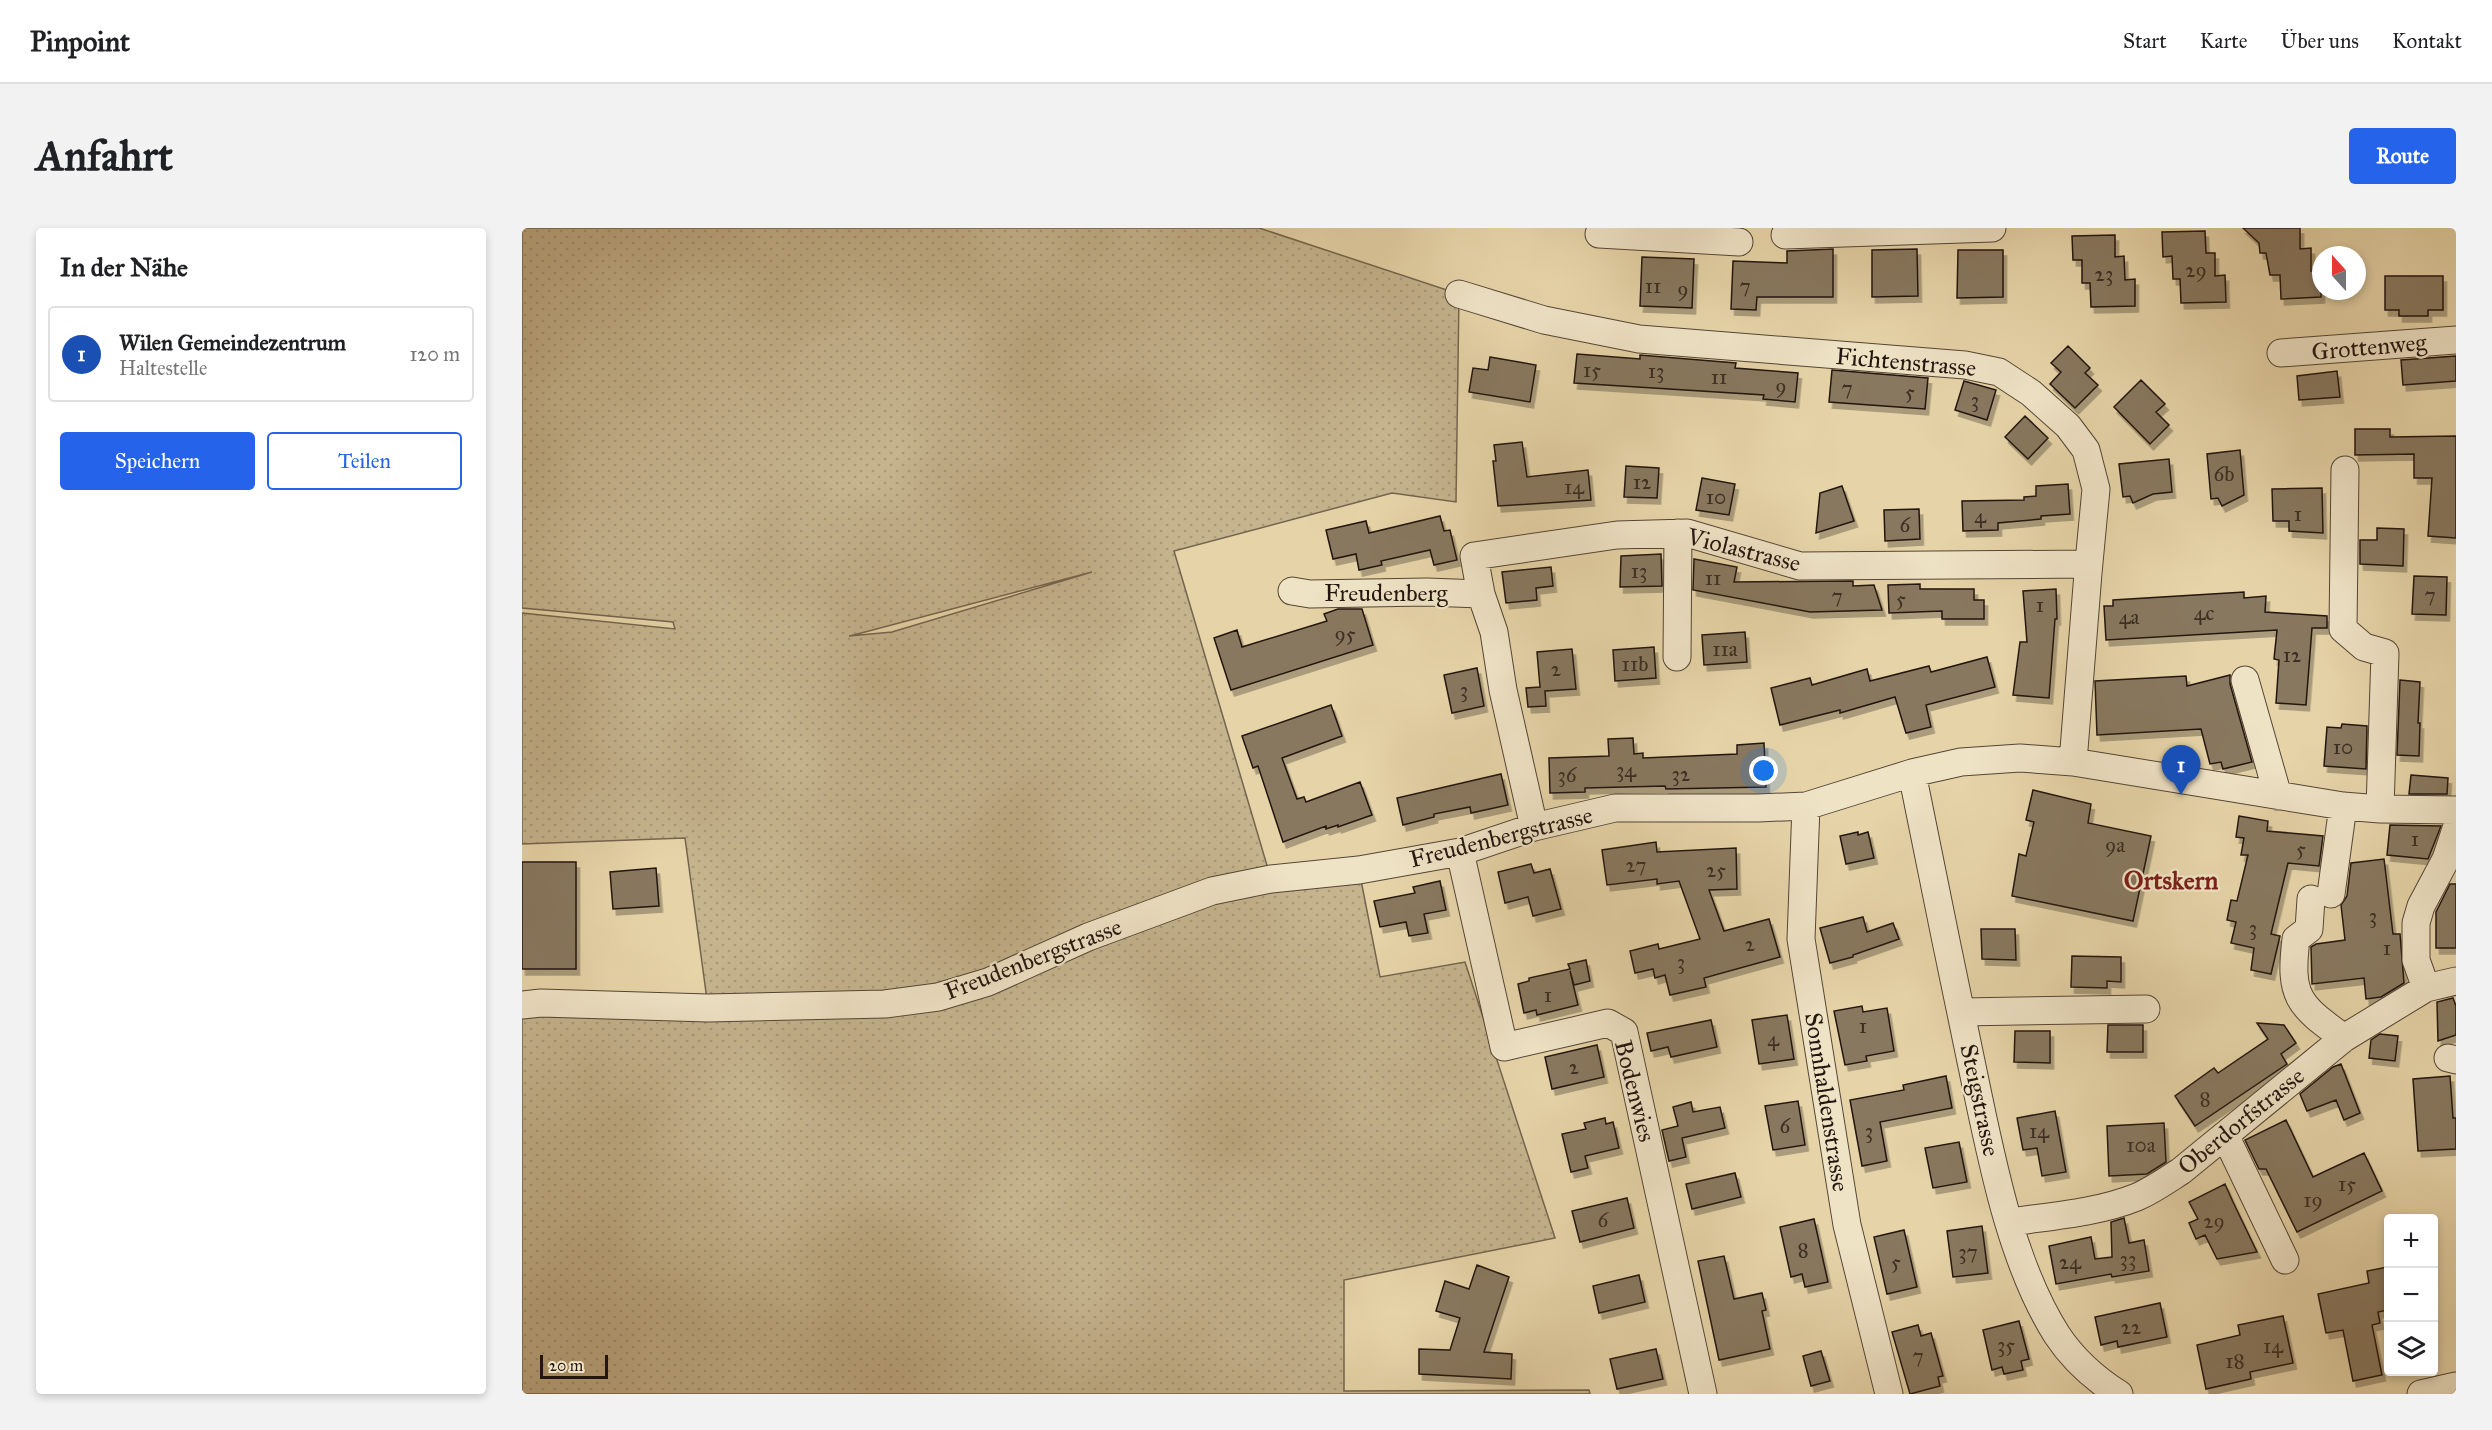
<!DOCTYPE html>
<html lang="de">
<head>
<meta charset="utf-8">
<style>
  :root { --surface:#fff; --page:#f2f2f2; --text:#202124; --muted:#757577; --line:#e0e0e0; --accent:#2563eb }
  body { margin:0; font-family:"IM FELL Great Primer",serif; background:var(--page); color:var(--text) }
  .controls { position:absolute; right:18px; bottom:18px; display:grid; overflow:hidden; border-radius:6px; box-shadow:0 3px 9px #0003 }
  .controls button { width:54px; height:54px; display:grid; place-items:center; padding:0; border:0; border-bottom:2px solid var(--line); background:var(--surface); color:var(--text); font:30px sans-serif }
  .compass { position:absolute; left:1790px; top:18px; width:54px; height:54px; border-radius:50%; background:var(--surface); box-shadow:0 3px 9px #0003; rotate:339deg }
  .scale { position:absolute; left:18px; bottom:15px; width:68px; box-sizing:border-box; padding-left:6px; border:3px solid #23150f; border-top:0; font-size:16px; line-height:21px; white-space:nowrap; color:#23150f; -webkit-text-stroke:4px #efe3c6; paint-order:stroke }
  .you { position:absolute; left:1242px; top:543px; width:21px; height:21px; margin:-15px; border:4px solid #fff; border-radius:50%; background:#1a73e8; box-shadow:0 0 0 9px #1a73e833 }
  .badge { display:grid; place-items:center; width:39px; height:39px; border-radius:50%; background:var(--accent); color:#fff; font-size:20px; font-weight:700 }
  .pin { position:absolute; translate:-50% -50px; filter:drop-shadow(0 2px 3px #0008) }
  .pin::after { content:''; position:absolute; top:32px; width:21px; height:18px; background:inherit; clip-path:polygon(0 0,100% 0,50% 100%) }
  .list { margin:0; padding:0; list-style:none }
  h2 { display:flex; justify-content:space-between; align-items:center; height:78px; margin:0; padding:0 24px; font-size:26px }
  h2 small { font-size:20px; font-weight:400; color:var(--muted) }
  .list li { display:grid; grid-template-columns:39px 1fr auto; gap:18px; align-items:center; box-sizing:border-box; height:96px; margin:0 12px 12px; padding:0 12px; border:2px solid var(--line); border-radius:6px }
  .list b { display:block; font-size:22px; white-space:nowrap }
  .list p { margin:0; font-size:20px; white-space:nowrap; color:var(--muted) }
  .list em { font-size:20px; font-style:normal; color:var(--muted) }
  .actions { display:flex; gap:12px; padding:18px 24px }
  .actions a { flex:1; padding:14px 0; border:2px solid var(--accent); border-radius:6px; text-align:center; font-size:21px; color:var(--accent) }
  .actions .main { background:var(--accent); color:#fff }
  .icon { flex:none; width:33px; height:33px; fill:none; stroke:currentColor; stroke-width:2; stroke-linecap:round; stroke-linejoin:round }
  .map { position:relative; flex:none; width:1934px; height:1166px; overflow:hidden; border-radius:6px }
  header { display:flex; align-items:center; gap:36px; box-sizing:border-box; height:84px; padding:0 30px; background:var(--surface); border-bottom:2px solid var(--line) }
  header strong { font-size:28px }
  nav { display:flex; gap:33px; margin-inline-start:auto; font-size:21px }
  .intro { display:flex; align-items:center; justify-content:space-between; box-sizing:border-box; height:144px; padding:0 36px }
  h1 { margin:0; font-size:42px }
  .button { padding:15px 27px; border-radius:6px; background:var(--accent); color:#fff; font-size:21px; font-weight:700 }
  main { display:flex; gap:36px; padding:0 36px }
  aside { flex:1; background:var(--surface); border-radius:6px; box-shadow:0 3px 9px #0003 }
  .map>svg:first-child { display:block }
  .grass { fill:url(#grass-dots); stroke:#74644e; stroke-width:1.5; fill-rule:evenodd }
  .building { fill:#88785f; stroke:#23150f; stroke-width:1.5; filter:url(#shadow) }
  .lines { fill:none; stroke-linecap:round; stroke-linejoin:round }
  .minor-casing { stroke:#544535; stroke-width:29 }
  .minor { stroke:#efe3c6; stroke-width:27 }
  .labels { text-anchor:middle; stroke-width:4.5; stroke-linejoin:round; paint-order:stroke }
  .number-label { font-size:21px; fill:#3c2e23 }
  .street-label { font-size:24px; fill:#23150f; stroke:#efe3c6 }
  .neighbourhood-label { font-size:26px; font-weight:bold; fill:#7a1f14; stroke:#efe3c6 }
</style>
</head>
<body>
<header>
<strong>Pinpoint</strong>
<nav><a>Start</a><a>Karte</a><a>Über uns</a><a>Kontakt</a></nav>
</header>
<div class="intro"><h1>Anfahrt</h1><a class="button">Route</a></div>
<main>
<aside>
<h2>In der Nähe<small></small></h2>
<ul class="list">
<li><span class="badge" style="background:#1a4fb4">1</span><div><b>Wilen Gemeindezentrum</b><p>Haltestelle</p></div><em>120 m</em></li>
</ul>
<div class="actions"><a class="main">Speichern</a><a>Teilen</a></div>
</aside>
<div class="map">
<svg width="1934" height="1166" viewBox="0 0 1934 1166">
  <defs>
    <pattern id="grass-dots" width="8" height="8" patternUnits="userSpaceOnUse" patternTransform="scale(1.5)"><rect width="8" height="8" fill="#c5b48e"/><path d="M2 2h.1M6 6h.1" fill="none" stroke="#a99a79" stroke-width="1.8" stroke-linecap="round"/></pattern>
    <filter id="shadow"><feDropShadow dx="3.5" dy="6" stdDeviation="0" flood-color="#0004"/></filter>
  </defs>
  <rect width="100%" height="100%" fill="#e6d4a8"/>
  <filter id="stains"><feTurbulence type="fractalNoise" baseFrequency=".00333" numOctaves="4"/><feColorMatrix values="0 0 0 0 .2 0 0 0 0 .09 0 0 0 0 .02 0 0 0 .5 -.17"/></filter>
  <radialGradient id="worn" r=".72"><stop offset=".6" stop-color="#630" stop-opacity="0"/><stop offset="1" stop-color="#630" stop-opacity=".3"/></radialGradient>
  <path class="grass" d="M0 0H737L937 66 934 274 870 265 652 323 749 651 837 642 858 749 943 734 1033 1010 822 1052V1163L1067 1162 1068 1166H0V777L186 779 163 610 0 616V385L153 401 151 394 0 380ZM570 344 370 404 327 408H328Z"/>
  <path class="building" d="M1721 0H1778V21L1789 20V43H1799V69L1759 71 1758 47H1748L1744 25H1738L1737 15Z
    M1683 3 1684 25H1693V48L1703 47 1704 74 1659 75 1658 51H1651L1650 28 1641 29 1640 4Z
    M1593 7V29L1602 28 1603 52 1613 51V78L1569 79 1568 55H1560V32H1551L1550 8Z
    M1311 21V69H1235L1234 82 1209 81 1211 33 1265 35V23Z
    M1395 21 1396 68 1350 69V22Z
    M1436 22H1481V69L1435 70Z
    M1120 29 1172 31 1170 80 1118 78Z
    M1863 48H1921V82H1906V88H1877V82H1863Z
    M1546 118 1568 140 1563 145 1576 157 1553 180 1528 156 1539 144 1529 135Z
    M1055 126 1118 131V127L1214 135 1213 140 1276 145 1273 174 1241 171 1242 167 1052 155Z
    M1934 128V153L1881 157 1879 132Z
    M968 129 1014 137 1008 174 947 164 951 140 966 142Z
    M1310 142 1406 150 1403 181 1307 174Z
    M1815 143 1818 169 1777 172 1775 148Z
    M1619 152 1643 176 1634 184 1647 197 1628 216 1592 179Z
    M1442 153 1474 162 1465 192 1433 182Z
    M1503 188 1526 210 1506 231 1483 209Z
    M1833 201H1868V209L1934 208V310L1906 308 1910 250H1892V226L1833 227Z
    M1000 214 1005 249 1066 242 1069 272 976 278 971 233H974L972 217Z
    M1718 222 1722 267 1700 278 1696 270 1689 271 1685 226Z
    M1647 231 1650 264 1631 266 1611 275 1608 268 1601 269 1597 236Z
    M1104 238 1137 240 1135 270 1102 269Z
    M1180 250 1213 256 1207 287 1174 282Z
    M1546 256 1548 286 1519 288V291L1476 295V302L1441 303 1440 273 1502 272V269L1514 268V258Z
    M1320 258 1332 293 1294 305 1298 265Z
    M1800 260 1801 305 1767 303V293H1751L1750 261Z
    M1397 281 1398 311 1363 313 1362 282Z
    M918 288 922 303 928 302 935 332 912 337 908 322 859 333 860 337 837 342 834 326 811 331 804 302 844 293 847 305Z
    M1855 300 1882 301 1881 338 1838 336V312H1855Z
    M1139 326 1140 358 1098 359 1099 328Z
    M1172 331 1215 339 1212 354 1331 353V358L1352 357 1360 382 1288 384 1171 362Z
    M1029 339 1031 358 1014 360 1015 372 984 375 980 344Z
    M1892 348 1925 349 1924 387 1890 386Z
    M1398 356V361H1452V372H1462V391H1420V383L1367 385 1366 357Z
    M1534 361 1535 391H1533L1527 470 1491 467 1498 414H1505L1501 363Z
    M1722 364V370L1744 368 1743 384 1805 388V400H1790L1784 477 1754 475 1757 432 1752 431 1755 402 1584 412 1582 378H1591V372Z
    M816 381H840L851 417 709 462 692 410 715 402 720 419 805 393 802 386Z
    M1223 404 1225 434 1182 437 1180 407Z
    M1132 419 1134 450 1093 453 1091 422Z
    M1050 421 1054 461 1023 463 1024 478 1006 479 1004 460 1018 459 1015 424Z
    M1465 429 1473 459 1404 477 1409 499 1384 505 1373 469 1318 485V482L1258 497 1249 460 1288 450 1290 457 1345 441 1348 453 1407 438 1409 444Z
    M955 440 962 478 930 485 922 447Z
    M1708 447V456L1730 534 1701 541 1699 534 1688 536 1679 501 1575 507 1573 453 1664 448 1665 458Z
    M1878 452 1898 454 1896 495H1898L1897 528 1875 527Z
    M809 477 820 508 760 530 775 571 782 569 784 574 838 554 850 587 816 599V597L804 601V598L761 614 736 538 731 540 720 508Z
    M1820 496 1845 498 1844 541 1802 538 1805 499 1819 500Z
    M1111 510 1112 526 1121 525V530L1215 526V517L1242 515 1244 559 1144 561 1143 558 1063 560V564L1028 565 1027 530 1087 528 1086 511Z
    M979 546 986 577 949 585 948 579 912 586V589L881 597 875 570Z
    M1889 547 1926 550 1925 566H1887Z
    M1511 562 1569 576 1566 595 1629 608 1611 693 1490 668 1497 626 1504 628 1512 594 1504 592Z
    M1717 588 1746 593 1745 603 1801 608 1797 638 1766 635 1749 706 1758 708 1749 746 1729 742 1732 720 1709 715 1714 694 1705 692 1709 672 1715 673 1726 627H1719L1722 610 1714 609Z
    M1868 597 1919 598 1906 631 1865 627Z
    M1336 604V607L1346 604 1352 630 1324 636 1318 608Z
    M1134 614 1135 624 1214 620 1215 661 1187 662 1202 703 1247 691 1258 729 1182 750 1184 759 1148 767 1143 747 1133 750 1131 741 1113 745 1108 723 1136 716 1137 721 1178 711 1157 653 1135 656V651L1085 657 1080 622Z
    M1862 631 1871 706H1878L1882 755 1859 769 1844 771 1842 750 1790 756 1789 719 1794 716 1823 712 1819 677 1825 668 1829 635Z
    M0 634H54V741H0Z
    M1009 636 1012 645 1028 641 1039 681 1011 688 1006 669 983 675 976 644Z
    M134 640 137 678 91 681 88 644Z
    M918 653 924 682 902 686 906 705 887 708 884 694 858 699 852 673 893 665 891 659Z
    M1928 656H1934V720H1914V684Z
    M1341 689 1345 704 1371 695 1377 711 1331 727V729L1308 735 1298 700Z
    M1459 701H1493L1494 732 1460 731Z
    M1550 728 1599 729V754L1585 753V760L1549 759Z
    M1064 732 1068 753 1052 757 1048 743 1056 777 1015 787 1014 782 1002 785 996 756 1007 753V750L1048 741 1046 736Z
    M1931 770 1934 778V807L1916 813 1915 774Z
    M1340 778 1341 784 1365 780 1372 823 1344 828 1345 833 1323 837 1312 783Z
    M1265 787 1272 831 1237 836 1230 792Z
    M1189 792 1195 819 1149 829 1146 819 1129 823 1125 805Z
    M1735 795 1762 797 1774 815 1759 826 1765 836 1673 898 1653 868 1692 840 1696 845 1746 811Z
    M1586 797H1621V824H1585Z
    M1493 803H1528V835L1492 834Z
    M1858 806 1876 808 1873 833 1847 830 1849 812Z
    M1075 817 1082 849 1030 861 1023 829Z
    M1819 836 1838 885 1822 892 1814 872 1785 883 1778 866 1811 839Z
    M1424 848 1430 880 1358 894 1365 933 1340 938 1328 872 1382 862 1381 857Z
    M1928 848 1931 890H1934V921L1896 923 1891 851Z
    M1276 873 1283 917 1251 922 1243 878Z
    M1169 874 1171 884 1198 879 1203 900 1160 910 1164 929 1147 933 1140 902 1156 898 1151 879Z
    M1533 883 1544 944 1520 948 1515 920 1501 922 1495 890Z
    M1083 890 1084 896 1091 894 1097 920 1063 928 1066 940 1049 944 1040 906 1064 901 1062 895Z
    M1764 892 1791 949 1842 925 1860 963 1775 1004 1744 941H1737L1723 912Z
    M1642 895 1644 934 1625 946 1587 948 1585 898Z
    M1437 914 1445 954 1411 960 1403 920Z
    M1213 945 1219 969 1170 981 1164 956Z
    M1703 956 1711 974 1735 1024 1695 1031 1683 1007 1674 1011 1667 995 1676 991 1667 974Z
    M1105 970 1112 1000 1058 1014 1050 983Z
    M1602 990 1607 1015 1622 1012 1627 1043 1590 1049 1589 1046 1534 1056 1527 1018 1569 1009 1573 1031 1590 1029 1589 994Z
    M1292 991 1306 1054 1283 1059 1280 1046 1269 1049 1258 999Z
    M1460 998 1466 1045 1431 1049 1425 1003Z
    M1382 1002 1395 1059 1365 1066 1352 1009Z
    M1202 1028 1212 1071 1240 1065 1244 1082 1240 1083 1248 1121 1197 1132 1176 1033Z
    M955 1037 987 1049 962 1124 990 1126 989 1151 897 1146V1121L928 1122 938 1090 914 1083 923 1053 947 1061Z
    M1866 1039V1082L1856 1084 1858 1095 1850 1097 1860 1147 1831 1153 1821 1102 1804 1105 1796 1066 1847 1055 1845 1043Z
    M1117 1047 1123 1074 1077 1085 1071 1058Z
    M1638 1075 1645 1109 1596 1119 1595 1113 1579 1117 1573 1089Z
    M1761 1088 1771 1135 1728 1144 1729 1151 1684 1161 1675 1117 1718 1107 1716 1097Z
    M1497 1093 1507 1131 1499 1133 1501 1142 1482 1146 1480 1139 1470 1142 1461 1102Z
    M1396 1097 1399 1108 1409 1105 1421 1148 1416 1149 1418 1158 1388 1166 1370 1104Z
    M1134 1121 1141 1151 1095 1161 1088 1131Z
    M1299 1123 1308 1153 1289 1158 1281 1128Z"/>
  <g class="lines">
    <defs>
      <path id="minor" d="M1077 6 1217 14
        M1263 7 1470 0
        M937 66 1022 92 1117 111 1443 137 1477 144 1509 165 1546 198 1564 222 1574 261 1566 345 1551 534
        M1759 125 1934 112
        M1823 242 1821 401 1842 419 1863 425 1858 581
        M770 363 788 366 905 364 959 366
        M1155 429 1156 305
        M1723 452 1756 568
        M1390 545C1410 644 1430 744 1451 843 1469 928 1488 1033 1535 1107 1551 1131 1573 1151 1597 1166
        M1284 578 1279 711 1325 997 1367 1166
        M1012 599 981 462 972 404 959 366 952 328 1095 307 1165 305 1278 338 1566 336
        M938 624 982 819 1086 795 1102 804 1181 1166
        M1809 666 1821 578
        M1789 671 1787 701 1774 711C1767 769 1776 777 1822 810
        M1904 760 1894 732V695L1899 678 1924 631 1934 601
        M0 777 19 775 186 780 363 776 416 769 466 754 566 709 690 663 749 651 837 642 938 624 1012 599 1093 580H1236L1284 578 1390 545 1439 534 1498 530 1551 534 1821 578 1858 581 1934 582
        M1439 784 1624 781
        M1926 830 1934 832
        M1703 907 1763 1032
        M1488 994C1530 988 1575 985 1615 969 1631 962 1645 952 1659 943L1822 810 1904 760 1934 753
        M1899 1166 1934 1158"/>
    </defs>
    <use href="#minor" class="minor-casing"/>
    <use href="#minor" class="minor"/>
  </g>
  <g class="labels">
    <g class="number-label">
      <text x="1674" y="49">29</text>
      <text x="1582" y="53">23</text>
      <text x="1131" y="65">11</text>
      <text x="1223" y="65">7</text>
      <text x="1161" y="68">9</text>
      <text x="1070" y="149">15</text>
      <text x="1134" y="150">13</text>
      <text x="1197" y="156">11</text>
      <text x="1259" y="165">9</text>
      <text x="1325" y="167">7</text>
      <text x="1388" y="171">5</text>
      <text x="1453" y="179">3</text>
      <text x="1702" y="253">6b</text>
      <text x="1120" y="261">12</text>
      <text x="1052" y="266">14</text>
      <text x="1194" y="276">10</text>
      <text x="1776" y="293">1</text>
      <text x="1458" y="295">4</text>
      <text x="1383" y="304">6</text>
      <text x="1117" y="350">13</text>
      <text x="1191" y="357">11</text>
      <text x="1908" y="374">7</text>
      <text x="1315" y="375">7</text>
      <text x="1379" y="378">5</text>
      <text x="1518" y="384">1</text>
      <text x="1682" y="392">4c</text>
      <text x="1607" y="396">4a</text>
      <text x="823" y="413">95</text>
      <text x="1203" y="428">11a</text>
      <text x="1770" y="434">12</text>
      <text x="1113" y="443">11b</text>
      <text x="1034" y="448">2</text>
      <text x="942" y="469">3</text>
      <text x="1821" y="526">10</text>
      <text x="1104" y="549">34</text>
      <text x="1159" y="553">32</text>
      <text x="1045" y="554">36</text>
      <text x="1893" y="618">1</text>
      <text x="1593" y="624">9a</text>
      <text x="1779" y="628">5</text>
      <text x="1114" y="644">27</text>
      <text x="1194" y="649">25</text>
      <text x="1851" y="695">3</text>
      <text x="1731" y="707">3</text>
      <text x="1228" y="723">2</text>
      <text x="1865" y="727">1</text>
      <text x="1159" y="741">3</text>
      <text x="1026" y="774">1</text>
      <text x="1341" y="805">1</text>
      <text x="1251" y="818">4</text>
      <text x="1052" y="846">2</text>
      <text x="1683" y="878">8</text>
      <text x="1263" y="905">6</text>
      <text x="1347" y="910">3</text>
      <text x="1517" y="910">14</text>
      <text x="1619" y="924">10a</text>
      <text x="1825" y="963">15</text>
      <text x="1791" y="979">19</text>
      <text x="1081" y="999">6</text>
      <text x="1692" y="1000">29</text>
      <text x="1281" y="1029">8</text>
      <text x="1446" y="1031">37</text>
      <text x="1606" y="1038">33</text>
      <text x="1374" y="1041">5</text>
      <text x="1548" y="1041">24</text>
      <text x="1609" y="1106">22</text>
      <text x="1484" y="1124">35</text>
      <text x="1751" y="1125">14</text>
      <text x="1396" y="1135">7</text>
      <text x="1713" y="1140">18</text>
    </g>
    <g class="street-label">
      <text transform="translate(1847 119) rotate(-5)" y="8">Grottenweg</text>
      <text transform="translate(1384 134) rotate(5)" y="8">Fichtenstrasse</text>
      <text transform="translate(1222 322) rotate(14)" y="8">Violastrasse</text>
      <text x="864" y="373">Freudenberg</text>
      <text transform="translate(979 609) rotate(-14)" y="8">Freudenbergstrasse</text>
      <text transform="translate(511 731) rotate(-21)" y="8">Freudenbergstrasse</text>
      <text transform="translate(1113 863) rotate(76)" y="8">Bodenwies</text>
      <text transform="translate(1458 872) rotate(78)" y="8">Steigstrasse</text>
      <text transform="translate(1305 874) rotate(81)" y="8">Sonnhaldenstrasse</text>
      <text transform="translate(1719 893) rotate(-39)" y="8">Oberdorfstrasse</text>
    </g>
    <g class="neighbourhood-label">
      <text x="1649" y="661">Ortskern</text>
    </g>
  </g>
  <rect width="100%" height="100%" filter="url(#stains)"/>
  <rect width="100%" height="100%" fill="url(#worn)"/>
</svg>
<div class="controls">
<button>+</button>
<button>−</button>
<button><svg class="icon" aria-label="layers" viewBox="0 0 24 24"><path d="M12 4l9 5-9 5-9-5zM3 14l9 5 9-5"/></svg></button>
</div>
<svg class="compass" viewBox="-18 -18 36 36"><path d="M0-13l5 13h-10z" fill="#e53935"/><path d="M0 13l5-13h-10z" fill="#757577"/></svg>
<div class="scale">20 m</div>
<div class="you"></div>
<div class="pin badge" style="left:1659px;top:567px;background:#1a4fb4">1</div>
</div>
</main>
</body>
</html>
